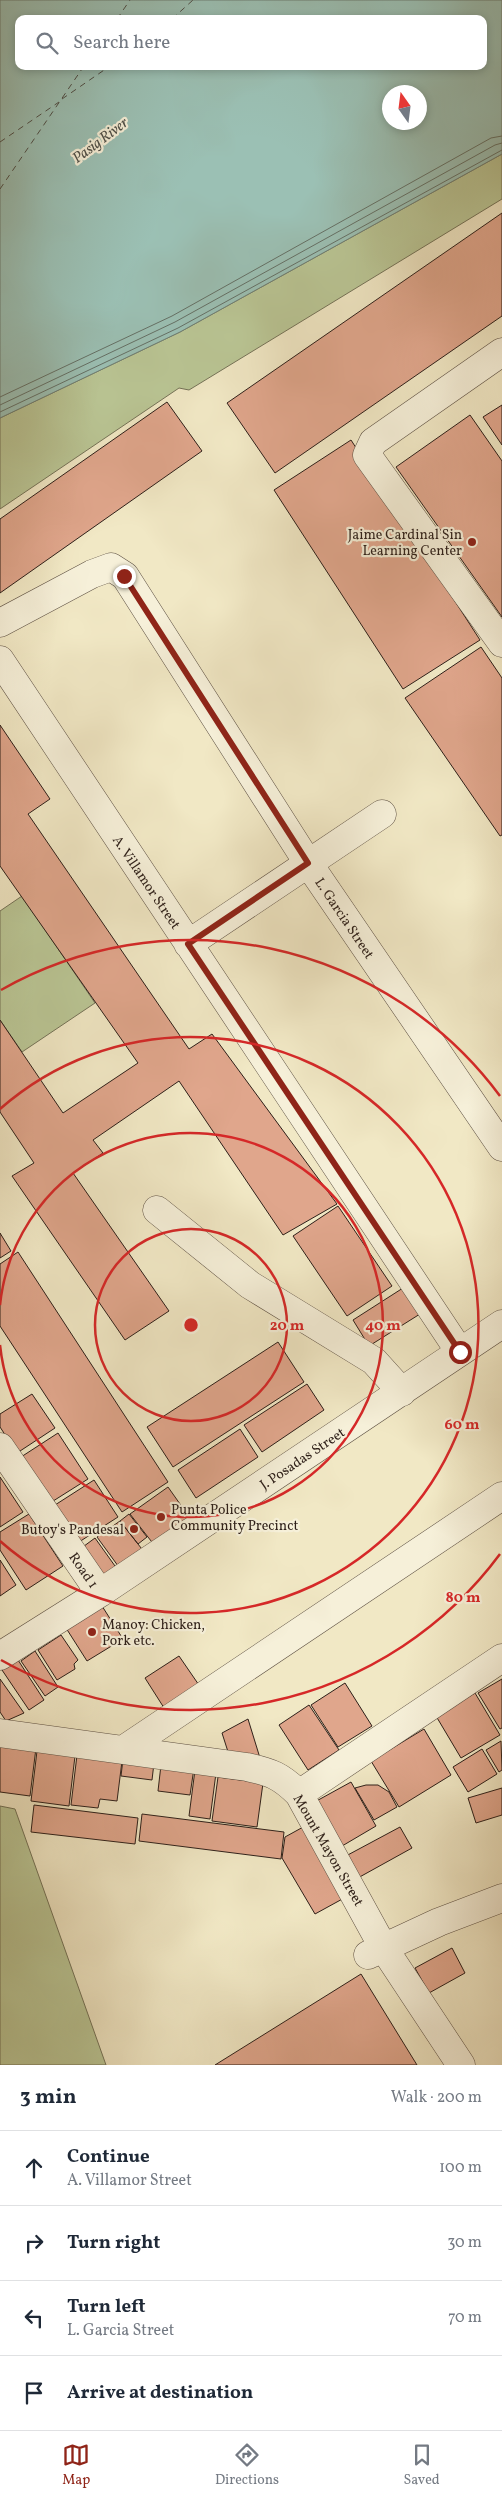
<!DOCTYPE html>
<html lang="en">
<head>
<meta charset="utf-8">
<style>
  :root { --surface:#fff; --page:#f2f2f3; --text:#1f2937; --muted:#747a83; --line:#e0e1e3; --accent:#8f2418 }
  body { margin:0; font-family:Vollkorn,serif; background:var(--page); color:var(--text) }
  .compass { position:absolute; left:382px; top:85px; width:45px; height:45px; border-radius:50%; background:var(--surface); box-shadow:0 2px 8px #0003; rotate:346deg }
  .stop { position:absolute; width:15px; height:15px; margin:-11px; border:4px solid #8f2418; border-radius:50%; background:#fff }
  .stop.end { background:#8f2418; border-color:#fff; box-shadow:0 1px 5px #0008 }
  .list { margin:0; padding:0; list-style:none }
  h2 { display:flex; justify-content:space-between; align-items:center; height:65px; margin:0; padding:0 20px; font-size:21px }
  h2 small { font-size:16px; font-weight:400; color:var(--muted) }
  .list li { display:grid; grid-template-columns:32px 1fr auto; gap:15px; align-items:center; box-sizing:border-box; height:75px; padding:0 20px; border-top:1px solid var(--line) }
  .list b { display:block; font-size:19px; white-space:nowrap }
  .list p { margin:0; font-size:16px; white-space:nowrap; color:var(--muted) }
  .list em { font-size:16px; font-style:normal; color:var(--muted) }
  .icon { flex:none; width:28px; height:28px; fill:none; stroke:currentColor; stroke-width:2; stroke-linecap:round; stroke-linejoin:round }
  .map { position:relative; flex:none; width:502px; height:2065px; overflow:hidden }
  .search { position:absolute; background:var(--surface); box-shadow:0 2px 8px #0003; left:15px; right:15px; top:15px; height:55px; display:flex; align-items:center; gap:12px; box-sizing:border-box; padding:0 18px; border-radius:10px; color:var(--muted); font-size:19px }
  .sheet { height:365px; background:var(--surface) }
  nav { display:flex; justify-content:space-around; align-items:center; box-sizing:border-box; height:70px; border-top:1px solid var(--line); background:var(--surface); font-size:14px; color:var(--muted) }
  nav a { display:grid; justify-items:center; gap:2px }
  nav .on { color:var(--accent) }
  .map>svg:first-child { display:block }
  .green { fill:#bac695; stroke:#747257 }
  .water { fill:#9bc0b4; stroke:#6f8076; fill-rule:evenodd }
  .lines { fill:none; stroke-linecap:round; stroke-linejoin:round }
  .shore { stroke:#647066; stroke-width:1 }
  .ferry { stroke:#4e4f48; stroke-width:1; stroke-dasharray:6 5; stroke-linecap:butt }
  .building { fill:#e0a68c; stroke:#2d1f19 }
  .minor-casing { stroke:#5e5144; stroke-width:29 }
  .minor { stroke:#f6f0d9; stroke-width:28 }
  .route { stroke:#8f2418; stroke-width:6 }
  .ring { fill:none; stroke:#d62828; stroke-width:2.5 }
  .poi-dot { fill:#8f2418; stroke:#f6f0d9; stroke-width:2 }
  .labels { text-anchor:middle; stroke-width:4.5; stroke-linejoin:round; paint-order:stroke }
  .poi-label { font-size:14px; fill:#2d1f19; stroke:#f6f0d9; text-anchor:end }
  .street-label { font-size:14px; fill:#2d1f19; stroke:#f6f0d9 }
  .water-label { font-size:15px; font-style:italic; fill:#4e4f48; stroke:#f6f0d9 }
  .centre { fill:#d62828; stroke:#f6f0d9; stroke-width:2.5 }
  .ring-label { font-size:15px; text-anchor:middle; font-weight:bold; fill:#d62828; stroke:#f6f0d9; stroke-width:4.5; stroke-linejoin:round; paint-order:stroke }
</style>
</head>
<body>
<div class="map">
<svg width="502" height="2065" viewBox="0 0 502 2065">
  <rect width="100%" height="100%" fill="#f1e8c5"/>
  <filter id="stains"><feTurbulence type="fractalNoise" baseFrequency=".004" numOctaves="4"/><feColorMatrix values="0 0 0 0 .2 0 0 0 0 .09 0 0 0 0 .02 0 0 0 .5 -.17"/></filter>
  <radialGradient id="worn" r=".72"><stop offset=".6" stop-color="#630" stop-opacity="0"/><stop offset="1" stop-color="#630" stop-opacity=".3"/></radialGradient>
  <path class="green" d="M502 154V199L189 390 179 388 0 509V418L180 332Z
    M22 896 95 1003 22 1052 0 1020V911Z
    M0 1806 15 1809 106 2065H0Z"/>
  <path class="water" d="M0 0H502V154L180 332 0 418ZM19 19H483V66H19ZM390 92H420V122H390Z"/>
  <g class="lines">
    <path class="shore" d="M0 397 172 316 491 138 502 136
      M0 405 175 322 495 145 502 143
      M0 412 178 328 502 150"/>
    <path class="ferry" d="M117 19 130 0
      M172 19 193 0
      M62 99 110 66
      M0 142 59 102
      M0 189 84 66"/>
  </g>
  <path class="building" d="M502 213V316L275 473 227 403Z
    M167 402 202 451 0 593V519Z
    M502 405V445L483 417Z
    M470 415 502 461V617L396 467Z
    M351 440 480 640 403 689 274 490Z
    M481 647 502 678V835L500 836 405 698Z
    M0 725 50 799 28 814 189 1049 212 1034 337 1204 283 1235 179 1081 93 1140 103 1153 73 1173 169 1311 125 1340 12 1176 34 1163 0 1112V1020L63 1113 138 1063 0 866Z
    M338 1206 392 1286 347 1316 293 1236Z
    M0 1233 11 1251 0 1258Z
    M18 1252 168 1482 122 1512 0 1326V1264Z
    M403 1288 420 1314 369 1346 353 1320Z
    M278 1342 304 1382 173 1467 147 1427Z
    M307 1384 324 1410 262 1452 244 1425Z
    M32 1394 55 1428 17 1453 0 1427V1414Z
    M240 1429 258 1457 196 1498 178 1470Z
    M58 1433 88 1479 50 1503 21 1457Z
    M0 1477 23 1512 0 1527Z
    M94 1480 118 1517 79 1542 55 1505Z
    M168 1487 192 1521 155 1546 130 1514Z
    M29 1514 63 1566 26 1590 0 1550V1532Z
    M129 1514 147 1537 138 1544 120 1521Z
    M120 1521 145 1553 121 1570 97 1537Z
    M95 1538 120 1573 100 1586 76 1552Z
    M0 1560 16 1585 0 1596Z
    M102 1606 123 1639 87 1661 66 1628Z
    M61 1635 78 1660 74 1664 75 1669 57 1680 38 1650Z
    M35 1651 58 1687 45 1696 21 1661Z
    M179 1656 201 1688 166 1711 145 1678Z
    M18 1660 44 1700 29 1710 2 1670Z
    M0 1679 24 1713 6 1721 0 1712Z
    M502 1679V1728L500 1729 478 1693Z
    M345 1683 372 1726 338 1747 311 1705Z
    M475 1693 500 1735 461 1758 436 1716Z
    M309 1705 339 1750 308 1770 279 1725Z
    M248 1719 260 1758H230L222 1733Z
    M424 1729 451 1775 399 1807 371 1761Z
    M501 1741 502 1770 499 1772 486 1750Z
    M0 1743 36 1748 30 1796 0 1792Z
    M482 1749 497 1774 468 1792 453 1767Z
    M37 1751 75 1756 69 1806 31 1801Z
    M77 1755 122 1761 117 1801 100 1799 98 1808 71 1805Z
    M123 1759 154 1763 152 1780 121 1776Z
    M161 1765 194 1768 190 1795 158 1791Z
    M195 1770 216 1773 210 1819 189 1816Z
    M218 1777 263 1783 257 1827 212 1821Z
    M351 1782 376 1826 337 1849 311 1804Z
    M366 1785H378L389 1792 397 1807 374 1820 355 1788Z
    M502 1788V1815L476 1823 468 1798Z
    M34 1805 138 1818 135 1844 31 1832Z
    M142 1814 284 1832 281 1859 139 1841Z
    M305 1826 346 1897 315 1914 282 1858 285 1837Z
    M400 1827 412 1848 356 1879 344 1857Z
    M452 1948 465 1973 429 1993 415 1968Z
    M361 1974 417 2065H215Z"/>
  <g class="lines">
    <defs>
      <path id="minor" d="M502 352 373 442 367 455 502 643
        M0 623 92 574 111 567 125 576 308 863 502 1147
        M0 660 460 1352
        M188 944 382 814
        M157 1210 250 1285 374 1361 402 1392
        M0 1447 100 1593
        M0 1656 100 1593 502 1324
        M0 1733 247 1767C271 1772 281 1776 299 1794L383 1947 461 2065
        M123 1750 502 1496
        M299 1794 502 1658
        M368 1955 439 1922 502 1898"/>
    </defs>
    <use href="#minor" class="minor-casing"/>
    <use href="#minor" class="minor"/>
  </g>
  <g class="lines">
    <path class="route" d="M124 576 308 863 188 944 460 1352"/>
  </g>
  <g class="ring">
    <circle cx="191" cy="1325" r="96"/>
    <path d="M0 1305A192 192 0 1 1 0 1345"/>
    <path d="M0 1109A288 288 0 1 1 0 1541"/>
    <path d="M500 1554A385 385 0 0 1 1 1660M1 990A385 385 0 0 1 500 1096"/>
  </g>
  <g class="poi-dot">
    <circle cx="472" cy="542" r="5"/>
    <circle cx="161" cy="1517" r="5"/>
    <circle cx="134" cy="1529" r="5"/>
    <circle cx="92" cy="1632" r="5"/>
  </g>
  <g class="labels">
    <g class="poi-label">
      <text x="462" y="539">Jaime Cardinal Sin<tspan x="462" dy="16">Learning Center</tspan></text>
      <text x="171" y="1514" text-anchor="start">Punta Police<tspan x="171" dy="16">Community Precinct</tspan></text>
      <text x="124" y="1534">Butoy's Pandesal</text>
      <text x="102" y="1629" text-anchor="start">Manoy: Chicken,<tspan x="102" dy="16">Pork etc.</tspan></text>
    </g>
    <g class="street-label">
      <text transform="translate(147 882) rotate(56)" y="5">A. Villamor Street</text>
      <text transform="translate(345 918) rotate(56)" y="5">L. Garcia Street</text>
      <text transform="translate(302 1458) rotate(-34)" y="5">J. Posadas Street</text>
      <text transform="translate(84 1570) rotate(55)" y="5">Road 1</text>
      <text transform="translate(329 1850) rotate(60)" y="5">Mount Mayon Street</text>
    </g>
    <g class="water-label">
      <text transform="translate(100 140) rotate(-37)" y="5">Pasig River</text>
    </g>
  </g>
  <circle cx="191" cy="1325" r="8" class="centre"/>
  <g class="ring-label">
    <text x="287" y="1330">20 m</text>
    <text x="383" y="1330">40 m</text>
    <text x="462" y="1429">60 m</text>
    <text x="463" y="1602">80 m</text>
  </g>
  <rect width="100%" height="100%" filter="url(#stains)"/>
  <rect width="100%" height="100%" fill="url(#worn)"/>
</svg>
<svg class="compass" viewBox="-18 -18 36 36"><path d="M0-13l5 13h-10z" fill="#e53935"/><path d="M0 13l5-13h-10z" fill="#747a83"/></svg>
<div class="stop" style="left:460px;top:1352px"></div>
<div class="stop end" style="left:124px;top:576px"></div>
<div class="search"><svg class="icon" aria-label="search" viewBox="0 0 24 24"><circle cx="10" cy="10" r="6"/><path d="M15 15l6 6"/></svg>Search here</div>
</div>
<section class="sheet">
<h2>3 min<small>Walk · 200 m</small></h2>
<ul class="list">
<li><svg class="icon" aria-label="ahead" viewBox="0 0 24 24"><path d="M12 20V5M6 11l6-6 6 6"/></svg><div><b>Continue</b><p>A. Villamor Street</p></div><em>100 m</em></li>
<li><svg class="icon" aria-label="right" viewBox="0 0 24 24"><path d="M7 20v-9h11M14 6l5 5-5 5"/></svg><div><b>Turn right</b></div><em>30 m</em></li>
<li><svg class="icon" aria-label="left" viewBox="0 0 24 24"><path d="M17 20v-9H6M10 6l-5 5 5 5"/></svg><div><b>Turn left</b><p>L. Garcia Street</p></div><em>70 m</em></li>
<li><svg class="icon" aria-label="arrive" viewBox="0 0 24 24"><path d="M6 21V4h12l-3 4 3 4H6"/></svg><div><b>Arrive at destination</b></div></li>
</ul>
</section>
<nav>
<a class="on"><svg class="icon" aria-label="map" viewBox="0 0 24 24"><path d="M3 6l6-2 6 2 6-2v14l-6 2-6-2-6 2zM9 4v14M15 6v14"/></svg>Map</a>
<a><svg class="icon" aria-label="directions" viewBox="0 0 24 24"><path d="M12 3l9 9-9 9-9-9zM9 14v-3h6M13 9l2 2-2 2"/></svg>Directions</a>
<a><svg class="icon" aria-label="saved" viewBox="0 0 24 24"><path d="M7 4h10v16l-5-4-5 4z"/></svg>Saved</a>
</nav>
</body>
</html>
